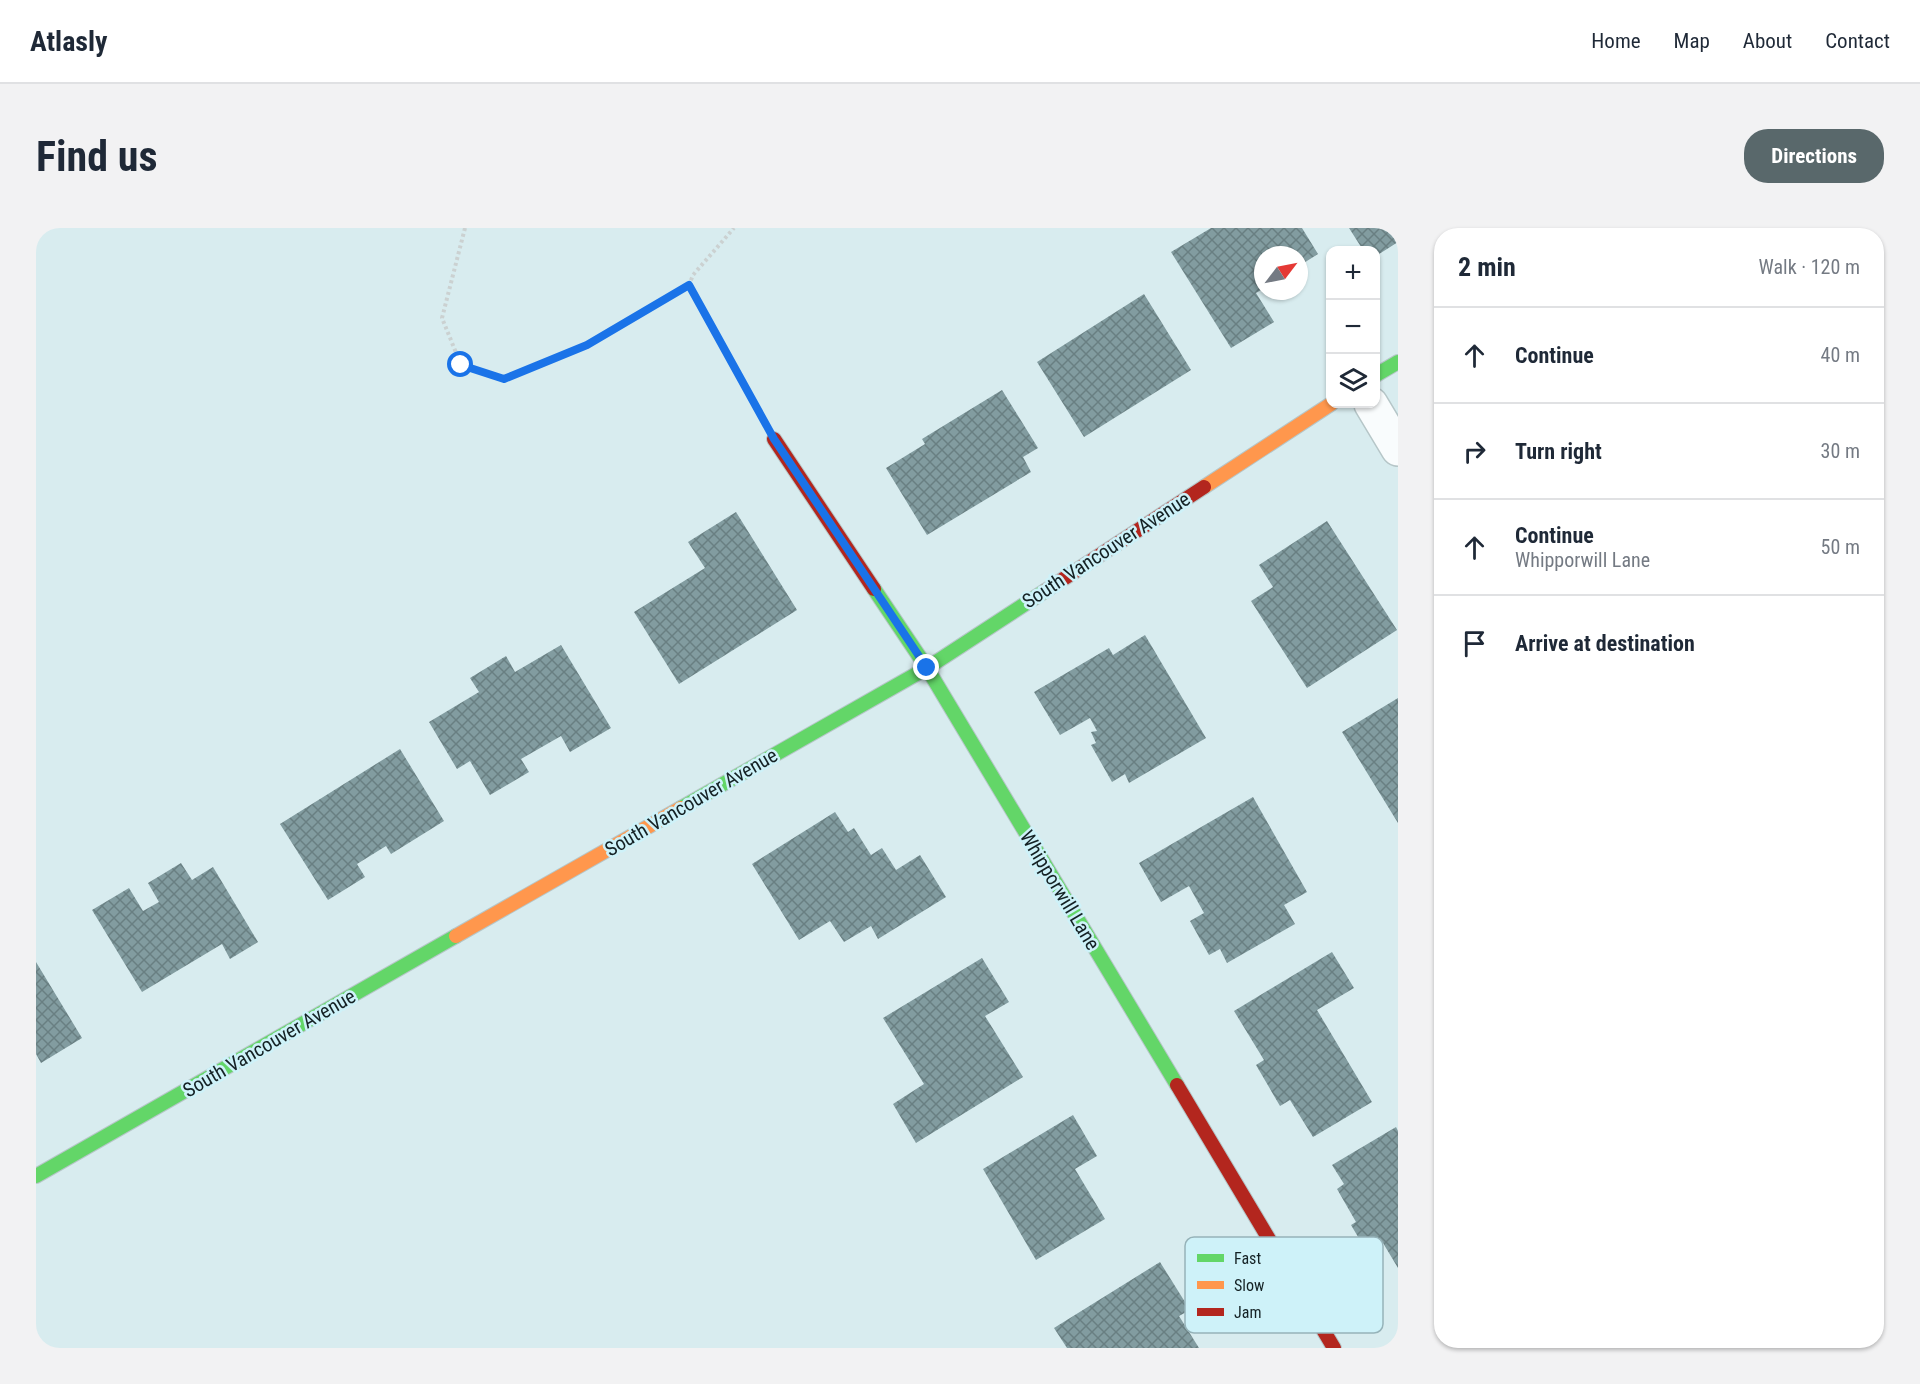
<!DOCTYPE html>
<html lang="en">
<head>
<meta charset="utf-8">
<style>
  :root { --surface:#fff; --page:#f2f2f3; --text:#1f2937; --muted:#747a83; --line:#e0e1e3; --accent:#59686b }
  body { margin:0; font-family:"Roboto Condensed",sans-serif; background:var(--page); color:var(--text) }
  .controls { position:absolute; right:18px; top:18px; display:grid; overflow:hidden; border-radius:12px; box-shadow:0 2px 4px #0004 }
  .controls button { width:54px; height:54px; display:grid; place-items:center; padding:0; border:0; border-bottom:2px solid var(--line); background:var(--surface); color:var(--text); font:30px sans-serif }
  .compass { position:absolute; left:1218px; top:18px; width:54px; height:54px; border-radius:50%; background:var(--surface); box-shadow:0 2px 4px #0004; rotate:58deg }
  .stop { position:absolute; width:18px; height:18px; margin:-14px; border:4px solid #1a73e8; border-radius:50%; background:#fff }
  .stop.end { background:#1a73e8; border-color:#fff; box-shadow:0 2px 6px #0008 }
  .list { margin:0; padding:0; list-style:none }
  h2 { display:flex; justify-content:space-between; align-items:center; height:78px; margin:0; padding:0 24px; font-size:26px }
  h2 small { font-size:20px; font-weight:400; color:var(--muted) }
  .list li { display:grid; grid-template-columns:39px 1fr auto; gap:18px; align-items:center; box-sizing:border-box; height:96px; padding:0 24px; border-top:2px solid var(--line) }
  .list b { display:block; font-size:22px; white-space:nowrap }
  .list p { margin:0; font-size:20px; white-space:nowrap; color:var(--muted) }
  .list em { font-size:20px; font-style:normal; color:var(--muted) }
  .icon { flex:none; width:33px; height:33px; fill:none; stroke:currentColor; stroke-width:2; stroke-linecap:round; stroke-linejoin:round }
  .map { position:relative; flex:none; width:1362px; height:1120px; overflow:hidden; border-radius:24px }
  header { display:flex; align-items:center; gap:36px; box-sizing:border-box; height:84px; padding:0 30px; background:var(--surface); border-bottom:2px solid var(--line) }
  header strong { font-size:28px }
  nav { display:flex; gap:33px; margin-inline-start:auto; font-size:21px }
  .intro { display:flex; align-items:center; justify-content:space-between; box-sizing:border-box; height:144px; padding:0 36px }
  h1 { margin:0; font-size:42px }
  .button { padding:15px 27px; border-radius:24px; background:var(--accent); color:#fff; font-size:21px; font-weight:700 }
  main { display:flex; gap:36px; padding:0 36px }
  aside { flex:1; background:var(--surface); border-radius:24px; box-shadow:0 2px 4px #0004 }
  .map>svg:first-child { display:block }
  .building { fill:url(#building-cross-hatch) }
  .lines { fill:none; stroke-linecap:round; stroke-linejoin:round }
  .street-casing { stroke:#b6c6c8; stroke-width:36 }
  .fast-casing { stroke:#b6c6c8; stroke-width:16 }
  .slow-casing { stroke:#b6c6c8; stroke-width:16 }
  .jam-casing { stroke:#b6c6c8; stroke-width:16 }
  .path { stroke:#cbd1d1; stroke-width:4; stroke-dasharray:3 3; stroke-linecap:butt }
  .street { stroke:#f9fcfd; stroke-width:33 }
  .fast { stroke:#63d668; stroke-width:14 }
  .slow { stroke:#ff974d; stroke-width:14 }
  .jam { stroke:#b3261e; stroke-width:14 }
  .route { stroke:#1a73e8; stroke-width:8 }
  .labels { text-anchor:middle; stroke-width:5; stroke-linejoin:round; paint-order:stroke }
  .street-label { font-size:20px; fill:#142124; stroke:#cef2f9 }
  .key { fill:#cef2f9; stroke:#96b3b9; stroke-width:1.5 }
  .key-label { font-size:16px; fill:#142124 }
</style>
</head>
<body>
<header>
<strong>Atlasly</strong>
<nav><a>Home</a><a>Map</a><a>About</a><a>Contact</a></nav>
</header>
<div class="intro"><h1>Find us</h1><a class="button">Directions</a></div>
<main>
<div class="map">
<svg width="1362" height="1120" viewBox="0 0 1362 1120">
  <defs>
    <pattern id="building-cross-hatch" width="8" height="8" patternUnits="userSpaceOnUse" patternTransform="scale(1.5)"><rect width="8" height="8" fill="#829ca0"/><path d="M0 0l8 8M0 8l8-8" fill="none" stroke="#697f82"/></pattern>
  </defs>
  <rect width="100%" height="100%" fill="#d8ecef"/>
  <path class="building" d="M1175 0H1266L1282 26 1263 38V27H1227V61L1220 65 1238 94 1195 120 1135 24Z
    M1313 0H1362V14L1340 28V22H1327Z
    M1108 66 1155 142 1048 209 1001 134Z
    M966 162 1002 220 987 229 995 244 891 307 850 240 889 216 886 211Z
    M700 284 761 382 643 456 598 384 669 340 652 314Z
    M1291 293 1361 402 1271 460 1215 373 1237 359 1223 337Z
    M1109 407 1170 510 1093 555 1089 546 1076 554 1055 517 1060 515 1055 504 1061 503 1054 490 1024 507 998 464 1073 420 1077 427Z
    M525 417 575 500 534 524 525 508 485 531 493 544 454 567 434 533 421 541 393 494 443 464 434 450 470 428 479 444Z
    M1362 470V595L1306 504Z
    M364 521 408 593 355 626 350 618 321 636 329 649 292 672 244 596Z
    M1217 569 1271 664 1248 677 1259 696 1191 735 1184 721 1173 727 1154 693 1168 685 1153 658 1125 674 1103 635Z
    M799 584 812 604 818 600 835 627 846 620 860 642 884 627 910 669 842 711 835 698 808 714 794 693 763 712 716 636Z
    M145 635 156 652 177 639 222 714 194 731 186 716 106 764 56 682 93 660 107 683 123 674 112 655Z
    M1296 724 1318 760 1281 782 1336 874 1277 909 1254 872 1244 878 1220 837 1228 832 1198 783Z
    M946 730 973 774 949 788 987 849 880 915 857 876 888 856 847 790Z
    M0 734 46 810 5 835 0 826Z
    M1037 887 1061 928 1039 941 1069 991 1000 1032 947 941Z
    M1360 899 1362 903V1040L1347 1015 1331 1024 1315 997 1320 994 1301 961 1308 956 1296 937Z
    M1124 1034 1154 1082 1143 1088 1163 1120H1031L1018 1100Z"/>
  <g class="lines">
    <defs>
      <path id="street" d="M1335 176 1362 221"/>
      <path id="fast" d="M1340 147 1362 134
        M838 361 891 440 1141 857
        M645 580 891 440 1009 363
        M0 948 420 708"/>
      <path id="slow" d="M1168 259 1295 176
        M420 708 645 580"/>
      <path id="jam" d="M738 211 838 361
        M1009 363 1168 259
        M1141 857 1298 1120"/>
    </defs>
    <use href="#street" class="street-casing"/>
    <use href="#fast" class="fast-casing"/>
    <use href="#slow" class="slow-casing"/>
    <use href="#jam" class="jam-casing"/>
    <path class="path" d="M429 0 406 90 425 137 468 151 551 117 653 57 657 47 698 0
      M653 57 720 179"/>
    <use href="#street" class="street"/>
    <use href="#fast" class="fast"/>
    <use href="#slow" class="slow"/>
    <use href="#jam" class="jam"/>
  </g>
  <g class="lines">
    <path class="route" d="M425 137 468 151 551 117 653 57 738 211 891 440"/>
  </g>
  <g class="labels">
    <g class="street-label">
      <text transform="translate(1070 322) rotate(-33)" y="7">South Vancouver Avenue</text>
      <text transform="translate(655 574) rotate(-30)" y="7">South Vancouver Avenue</text>
      <text transform="translate(1024 662) rotate(59)" y="7">Whipporwill Lane</text>
      <text transform="translate(233 815) rotate(-30)" y="7">South Vancouver Avenue</text>
    </g>
  </g>
  <rect x="1149" y="1009" width="198" height="96" rx="9" class="key"/>
  <rect x="1161" y="1026" width="27" height="8" fill="#63d668"/>
  <rect x="1161" y="1053" width="27" height="8" fill="#ff974d"/>
  <rect x="1161" y="1080" width="27" height="8" fill="#b3261e"/>
  <g class="key-label">
    <text x="1198" y="1036">Fast</text>
    <text x="1198" y="1063">Slow</text>
    <text x="1198" y="1090">Jam</text>
  </g>
</svg>
<div class="controls">
<button>+</button>
<button>−</button>
<button><svg class="icon" aria-label="layers" viewBox="0 0 24 24"><path d="M12 4l9 5-9 5-9-5zM3 14l9 5 9-5"/></svg></button>
</div>
<svg class="compass" viewBox="-18 -18 36 36"><path d="M0-13l5 13h-10z" fill="#e53935"/><path d="M0 13l5-13h-10z" fill="#747a83"/></svg>
<div class="stop" style="left:425px;top:137px"></div>
<div class="stop end" style="left:891px;top:440px"></div>
</div>
<aside>
<h2>2 min<small>Walk · 120 m</small></h2>
<ul class="list">
<li><svg class="icon" aria-label="ahead" viewBox="0 0 24 24"><path d="M12 20V5M6 11l6-6 6 6"/></svg><div><b>Continue</b></div><em>40 m</em></li>
<li><svg class="icon" aria-label="right" viewBox="0 0 24 24"><path d="M7 20v-9h11M14 6l5 5-5 5"/></svg><div><b>Turn right</b></div><em>30 m</em></li>
<li><svg class="icon" aria-label="ahead" viewBox="0 0 24 24"><path d="M12 20V5M6 11l6-6 6 6"/></svg><div><b>Continue</b><p>Whipporwill Lane</p></div><em>50 m</em></li>
<li><svg class="icon" aria-label="arrive" viewBox="0 0 24 24"><path d="M6 21V4h12l-3 4 3 4H6"/></svg><div><b>Arrive at destination</b></div></li>
</ul>
</aside>
</main>
</body>
</html>
